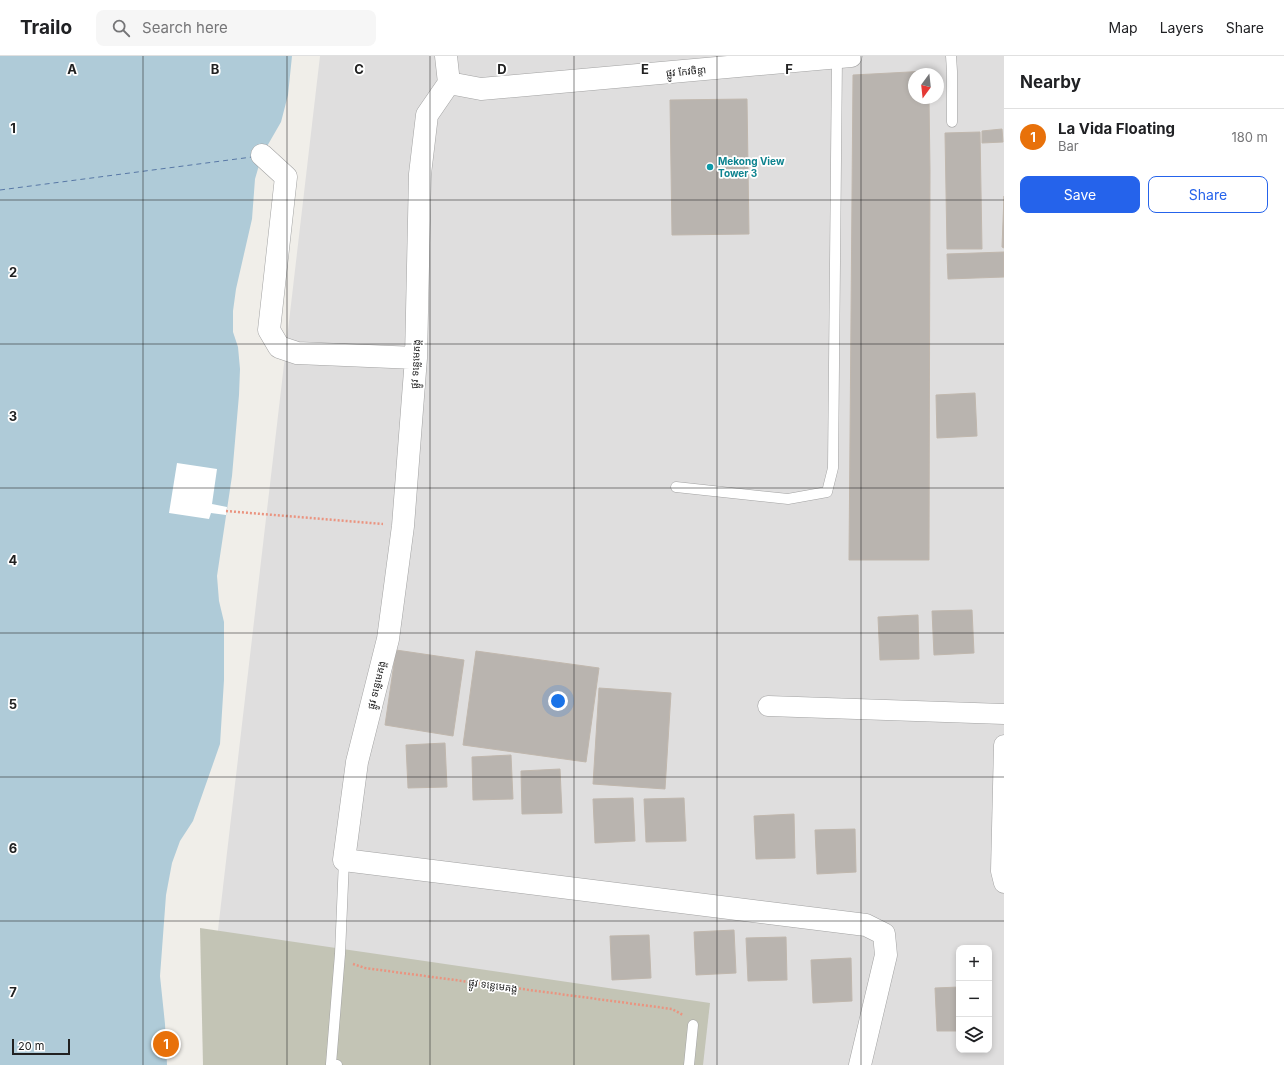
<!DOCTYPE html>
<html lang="en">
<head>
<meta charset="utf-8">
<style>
  :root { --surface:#fff; --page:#f6f6f6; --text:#202124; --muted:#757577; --line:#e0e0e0; --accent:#2563eb }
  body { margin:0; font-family:Inter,"Noto Sans Khmer",sans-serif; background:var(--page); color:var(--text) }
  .controls { position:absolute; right:12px; bottom:12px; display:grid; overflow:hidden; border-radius:8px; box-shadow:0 2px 6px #0003 }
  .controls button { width:36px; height:36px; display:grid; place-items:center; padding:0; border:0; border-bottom:1px solid var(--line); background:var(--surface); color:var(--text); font:20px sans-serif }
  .compass { position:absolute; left:908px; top:12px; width:36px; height:36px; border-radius:50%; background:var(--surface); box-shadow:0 2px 6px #0003; rotate:195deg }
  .scale { position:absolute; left:12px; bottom:10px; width:58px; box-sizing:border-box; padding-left:4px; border:2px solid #212121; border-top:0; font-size:11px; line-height:14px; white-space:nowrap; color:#212121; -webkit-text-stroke:3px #fff; paint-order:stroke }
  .you { position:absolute; left:558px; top:645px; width:14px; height:14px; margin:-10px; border:3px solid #fff; border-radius:50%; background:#1a73e8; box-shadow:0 0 0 6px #1a73e833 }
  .badge { display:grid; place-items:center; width:26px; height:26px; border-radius:50%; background:var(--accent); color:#fff; font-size:13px; font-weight:700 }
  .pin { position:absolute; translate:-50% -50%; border:2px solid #fff; box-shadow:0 1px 4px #0006 }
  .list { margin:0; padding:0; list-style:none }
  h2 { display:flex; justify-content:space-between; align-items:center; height:52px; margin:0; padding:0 16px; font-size:17px }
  h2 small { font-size:13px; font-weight:400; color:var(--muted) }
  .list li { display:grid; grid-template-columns:26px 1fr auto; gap:12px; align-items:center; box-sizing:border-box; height:56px; padding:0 16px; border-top:1px solid var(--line) }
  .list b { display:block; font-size:15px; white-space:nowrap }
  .list p { margin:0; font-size:13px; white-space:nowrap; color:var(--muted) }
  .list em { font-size:13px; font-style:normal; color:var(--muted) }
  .actions { display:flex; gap:8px; padding:12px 16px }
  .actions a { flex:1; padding:9px 0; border:1px solid var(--accent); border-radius:8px; text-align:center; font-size:14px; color:var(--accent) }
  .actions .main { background:var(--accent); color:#fff }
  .icon { flex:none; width:22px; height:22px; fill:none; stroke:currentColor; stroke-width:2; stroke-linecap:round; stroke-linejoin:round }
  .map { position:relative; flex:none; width:1004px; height:1009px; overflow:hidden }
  header { display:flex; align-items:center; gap:24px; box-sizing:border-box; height:56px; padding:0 20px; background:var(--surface); border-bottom:1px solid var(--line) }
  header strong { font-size:19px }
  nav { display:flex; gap:22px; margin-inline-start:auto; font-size:14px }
  .search { width:280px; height:36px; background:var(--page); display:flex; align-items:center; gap:10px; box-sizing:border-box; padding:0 14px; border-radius:8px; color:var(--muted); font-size:15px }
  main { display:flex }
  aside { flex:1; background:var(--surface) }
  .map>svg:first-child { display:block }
  .residential { fill:#dfdede; fill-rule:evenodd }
  .construction { fill:#c3c4b5 }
  .water { fill:#afcbd8 }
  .pier { fill:#fff }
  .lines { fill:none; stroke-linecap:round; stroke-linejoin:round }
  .ferry { stroke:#5878a6; stroke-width:1; stroke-dasharray:5 4; stroke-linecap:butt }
  .building { fill:#b9b4af; stroke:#c0b7ad }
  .service-casing { stroke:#a2a2a2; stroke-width:11 }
  .minor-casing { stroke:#a2a2a2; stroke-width:21 }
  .tertiary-casing { stroke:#a2a2a2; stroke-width:23 }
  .path { stroke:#ea9480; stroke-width:2.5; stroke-dasharray:2 2; stroke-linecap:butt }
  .service { stroke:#fff; stroke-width:10 }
  .minor { stroke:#fff; stroke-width:20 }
  .tertiary { stroke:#fff; stroke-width:22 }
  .grid { fill:none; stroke:#212121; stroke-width:1; stroke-opacity:0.55 }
  .culture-dot { fill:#0f9aa8; stroke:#fff; stroke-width:1.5 }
  .labels { text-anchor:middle; stroke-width:3.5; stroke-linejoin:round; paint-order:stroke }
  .street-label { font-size:10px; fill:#212121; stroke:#fff }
  .culture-label { font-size:10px; font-weight:bold; fill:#0d838f; stroke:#fff; text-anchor:start }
  .grid-label { font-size:13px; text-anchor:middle; font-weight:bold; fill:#212121; stroke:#fff; stroke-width:3.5; stroke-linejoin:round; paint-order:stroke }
</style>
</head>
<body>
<header>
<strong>Trailo</strong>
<div class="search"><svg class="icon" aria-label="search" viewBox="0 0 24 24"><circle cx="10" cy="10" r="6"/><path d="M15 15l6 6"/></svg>Search here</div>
<nav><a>Map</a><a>Layers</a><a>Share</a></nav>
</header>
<main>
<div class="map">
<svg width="1004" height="1009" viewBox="0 0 1004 1009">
  <rect width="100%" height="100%" fill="#f0eee9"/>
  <path class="residential" d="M320 0H1004V1009H221L216 891ZM914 18H938V42H914ZM959 892H989V994H959Z"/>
  <path class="construction" d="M200 872 710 947 703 1009H203Z"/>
  <path class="water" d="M0 0H292L288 39 281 66 262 99 255 123 252 163 236 233 233 255V276L238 291 240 313 239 339 232 420 217 520 219 545 224 566V624L220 688 193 765 180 785 172 807 166 839 160 920 165 968 167 1009H0Z"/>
  <path class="pier" d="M177 407 217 413 212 448 227 451 226 459 211 457 209 463 169 457Z"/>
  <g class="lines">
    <path class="ferry" d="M0 134 252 101"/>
  </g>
  <path class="building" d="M928 15V18H914V42H929L930 115 929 504H849L853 19Z
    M747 43 749 178 672 179 670 44Z
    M1002 73 1003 86 982 87V75Z
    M980 76 982 193H947L945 77Z
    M1004 140V192L1002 191Z
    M1004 196V221L948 223 947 198Z
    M975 337 977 380 937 382 936 339Z
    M972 554 974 597 934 599 932 555Z
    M918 559 919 603 880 604 878 561Z
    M396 594 464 604 453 680 385 669Z
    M476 595 599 612 586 706 463 689Z
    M599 632 671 637 665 733 593 728Z
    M445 687 447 731 408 732 406 689Z
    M511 699 513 743 473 744 472 701Z
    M560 713 562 757 522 758 521 715Z
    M633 742 635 785 595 787 593 743Z
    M684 742 686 785 646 786 644 743Z
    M794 758 795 802 756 803 754 760Z
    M855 773 856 816 817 818 815 774Z
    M734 874 736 917 696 919 694 876Z
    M649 879 651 922 612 924 610 880Z
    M786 881 787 924 748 925 746 882Z
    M851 902 852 945 813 947 811 904Z
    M959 931V975H937L935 932Z"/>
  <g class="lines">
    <defs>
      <path id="service" d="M951 0 952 15V66
        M676 431 788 443 827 436 833 412 837 1
        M337 1009 331 1008 340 898 344 804
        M689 1009 693 969"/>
      <path id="minor" d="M768 650 1004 658
        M1004 689 1001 815 1004 827"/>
      <path id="tertiary" d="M446 0 449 27 427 59 420 118 416 302 403 470 388 583 357 706 344 804 866 869 884 878 886 899 860 1009
        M449 27 481 33 851 0
        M262 99 286 121 269 274 279 291 297 297 416 302"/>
    </defs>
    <use href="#service" class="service-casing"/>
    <use href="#minor" class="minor-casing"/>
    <use href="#tertiary" class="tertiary-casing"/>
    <path class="path" d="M226 455 383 468
      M353 908 365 912 672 953 683 959"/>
    <use href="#service" class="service"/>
    <use href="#minor" class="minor"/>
    <use href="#tertiary" class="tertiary"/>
  </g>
  <path class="grid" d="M143 0V1009M287 0V1009M430 0V1009M574 0V1009M717 0V1009M861 0V1009M0 144H1004M0 288H1004M0 432H1004M0 577H1004M0 721H1004M0 865H1004"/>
  <circle class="culture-dot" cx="710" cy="111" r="4"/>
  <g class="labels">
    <g class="street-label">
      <text transform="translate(686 15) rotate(-5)" y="4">ផ្លូវ កែវចិន្តា</text>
      <text transform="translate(415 308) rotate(-87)" y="4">ផ្លូវ ទន្លេមេគង្គ</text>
      <text transform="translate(376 629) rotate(-76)" y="4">ផ្លូវ ទន្លេមេគង្គ</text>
      <text transform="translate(493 929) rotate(8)" y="4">ផ្លូវ ទន្លេមេគង្គ</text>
    </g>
    <g class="culture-label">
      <text x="718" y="109">Mekong View<tspan x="718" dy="12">Tower 3</tspan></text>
    </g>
  </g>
  <g class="grid-label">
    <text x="72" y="18">A</text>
    <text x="215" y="18">B</text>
    <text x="359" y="18">C</text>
    <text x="502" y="18">D</text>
    <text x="645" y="18">E</text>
    <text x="789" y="18">F</text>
    <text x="13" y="77">1</text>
    <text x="13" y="221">2</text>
    <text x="13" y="365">3</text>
    <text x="13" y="509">4</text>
    <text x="13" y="653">5</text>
    <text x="13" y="797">6</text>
    <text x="13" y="941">7</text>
  </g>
</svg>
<div class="controls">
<button>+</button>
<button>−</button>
<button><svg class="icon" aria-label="layers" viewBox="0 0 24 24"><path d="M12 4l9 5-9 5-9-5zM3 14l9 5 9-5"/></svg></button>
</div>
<svg class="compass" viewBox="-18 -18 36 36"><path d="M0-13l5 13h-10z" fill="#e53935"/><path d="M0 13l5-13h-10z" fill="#757577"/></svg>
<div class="scale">20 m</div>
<div class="you"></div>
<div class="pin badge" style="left:166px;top:988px;background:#e8710a">1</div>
</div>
<aside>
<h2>Nearby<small></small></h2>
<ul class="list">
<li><span class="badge" style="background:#e8710a">1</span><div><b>La Vida Floating</b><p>Bar</p></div><em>180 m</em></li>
</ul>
<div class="actions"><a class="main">Save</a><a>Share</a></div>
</aside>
</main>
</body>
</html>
